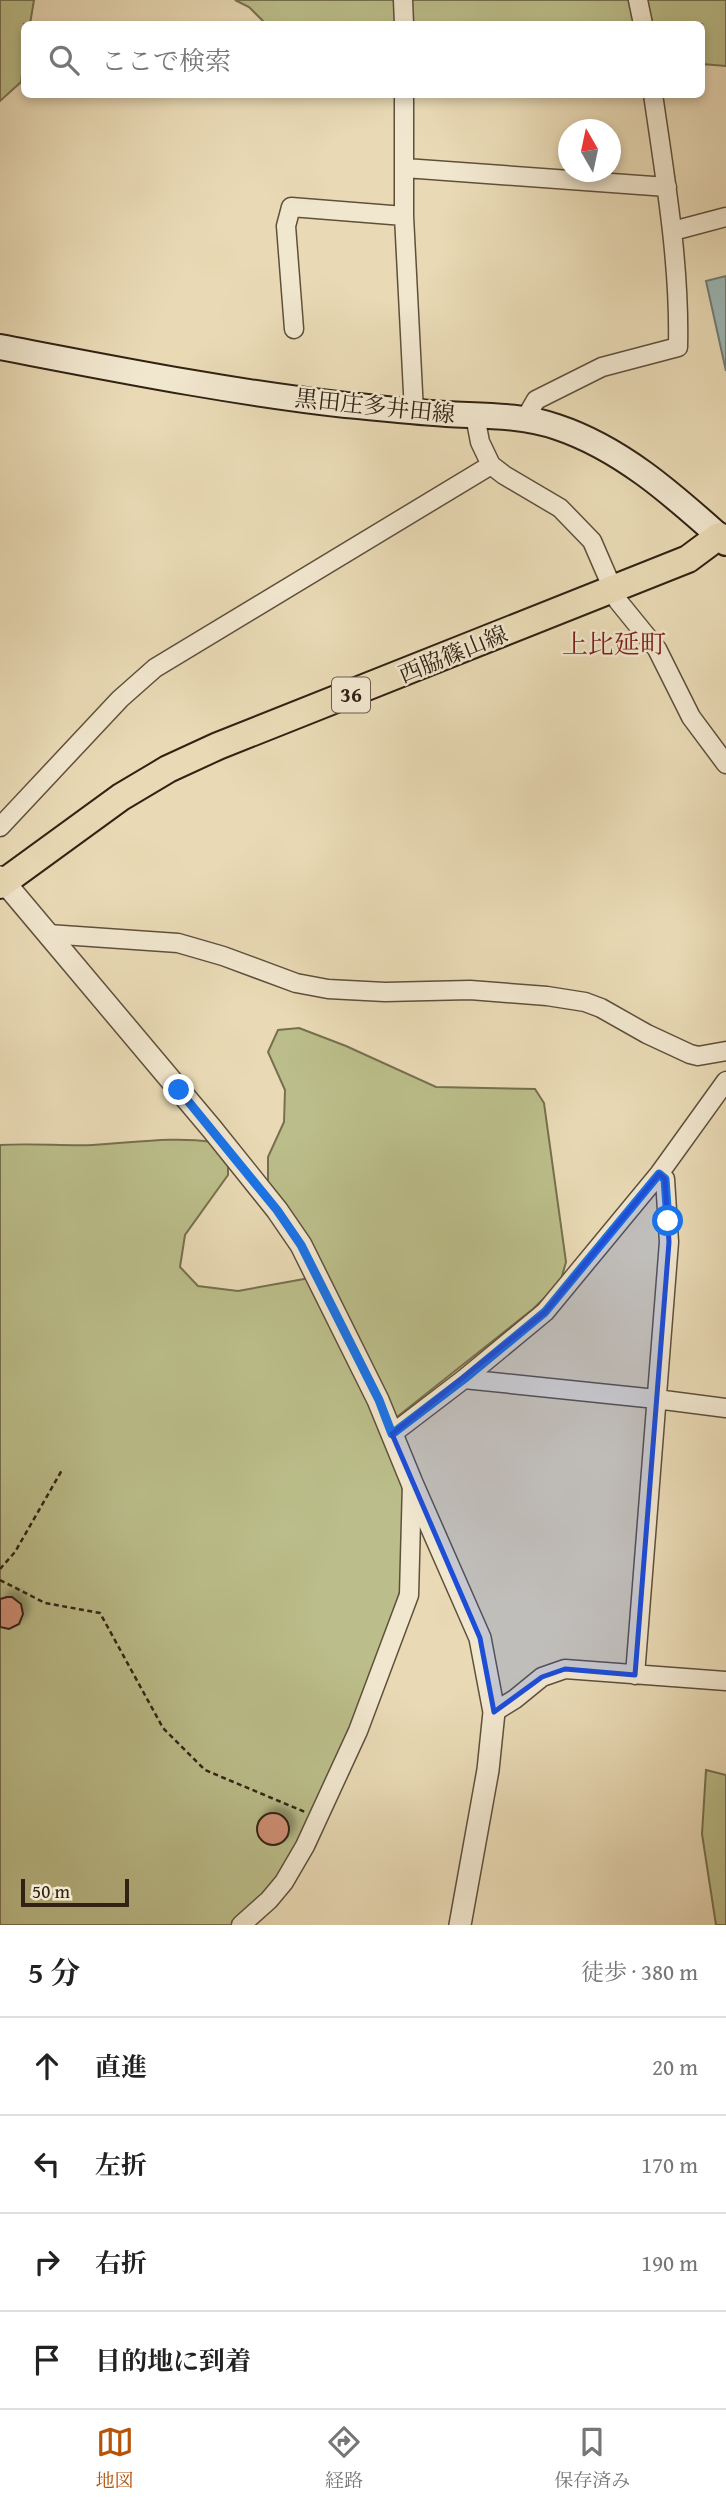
<!DOCTYPE html>
<html lang="ja">
<head>
<meta charset="utf-8">
<style>
  :root { --surface:#fff; --page:#f2f2f2; --text:#222; --muted:#767676; --line:#e0e0e0; --accent:#b45309 }
  body { margin:0; font-family:"Gentium Book Plus","Noto Serif JP",serif; background:var(--page); color:var(--text) }
  .compass { position:absolute; left:558px; top:119px; width:63px; height:63px; border-radius:50%; background:var(--surface); box-shadow:0 4px 10px #0003; rotate:351deg }
  .scale { position:absolute; left:21px; bottom:18px; width:108px; box-sizing:border-box; padding-left:7px; border:4px solid #312214; border-top:0; font-size:19px; line-height:24px; white-space:nowrap; color:#312214; -webkit-text-stroke:5px #f1e7cf; paint-order:stroke }
  .stop { position:absolute; width:21px; height:21px; margin:-16px; border:5px solid #1a73e8; border-radius:50%; background:#fff }
  .stop.end { background:#1a73e8; border-color:#fff; box-shadow:0 2px 7px #0008 }
  .list { margin:0; padding:0; list-style:none }
  h2 { display:flex; justify-content:space-between; align-items:center; height:91px; margin:0; padding:0 28px; font-size:30px }
  h2 small { font-size:23px; font-weight:400; color:var(--muted) }
  .list li { display:grid; grid-template-columns:46px 1fr auto; gap:21px; align-items:center; box-sizing:border-box; height:98px; padding:0 28px; border-top:2px solid var(--line) }
  .list b { display:block; font-size:26px; white-space:nowrap }
  .list em { font-size:23px; font-style:normal; color:var(--muted) }
  .icon { flex:none; width:38px; height:38px; fill:none; stroke:currentColor; stroke-width:2; stroke-linecap:round; stroke-linejoin:round }
  .map { position:relative; flex:none; width:726px; height:1925px; overflow:hidden }
  .search { position:absolute; background:var(--surface); box-shadow:0 4px 10px #0003; left:21px; right:21px; top:21px; height:77px; display:flex; align-items:center; gap:18px; box-sizing:border-box; padding:0 24px; border-radius:10px; color:var(--muted); font-size:26px }
  .sheet { height:483px; background:var(--surface) }
  nav { display:flex; justify-content:space-around; align-items:center; box-sizing:border-box; height:98px; border-top:2px solid var(--line); background:var(--surface); font-size:19px; color:var(--muted) }
  nav a { display:grid; justify-items:center; gap:4px }
  nav .on { color:var(--accent) }
  .map>svg:first-child { display:block }
  .green { fill:#bbbe8a; stroke:#76704f; stroke-width:2 }
  .water { fill:#9bb8b7; stroke:#717c76; stroke-width:2 }
  .building { fill:#cf8f75; stroke:#312214; stroke-width:2; filter:url(#shadow) }
  .lines { fill:none; stroke-linecap:round; stroke-linejoin:round }
  .minor-casing { stroke:#5f503c; stroke-width:21 }
  .tertiary-casing { stroke:#5f503c; stroke-width:24 }
  .secondary-casing { stroke:#312214; stroke-width:28 }
  .primary-casing { stroke:#312214; stroke-width:30 }
  .path { stroke:#312214; stroke-width:2.5; stroke-dasharray:5 3.5; stroke-linecap:butt }
  .minor { stroke:#f1e7cf; stroke-width:18 }
  .tertiary { stroke:#f1e7cf; stroke-width:21 }
  .secondary { stroke:#f1e7cf; stroke-width:24 }
  .primary { stroke:#e9dab5; stroke-width:26 }
  .route { stroke:#1a73e8; stroke-width:9 }
  .marked { fill:#1d4ed8; fill-opacity:0.2; stroke:#1d4ed8; stroke-width:5; stroke-linejoin:round }
  .labels { text-anchor:middle; stroke-width:5; stroke-linejoin:round; paint-order:stroke }
  .shield { fill:#f1e7cf; stroke:#6b5d4c; stroke-width:2 }
  .shield-label { font-size:21px; font-weight:bold; fill:#312214 }
  .street-label { font-size:23px; fill:#312214; stroke:#f1e7cf }
  .quarter-label { font-size:26px; fill:#7a1f14; stroke:#f1e7cf }
</style>
</head>
<body>
<div class="map">
<svg width="726" height="1925" viewBox="0 0 726 1925">
  <defs>
    <filter id="shadow"><feDropShadow dx="6" dy="-6" stdDeviation="3.5" flood-color="#0004"/></filter>
  </defs>
  <rect width="100%" height="100%" fill="#e9dab5"/>
  <filter id="stains"><feTurbulence type="fractalNoise" baseFrequency=".00286" numOctaves="4"/><feColorMatrix values="0 0 0 0 .2 0 0 0 0 .09 0 0 0 0 .02 0 0 0 .5 -.17"/></filter>
  <radialGradient id="worn" r=".72"><stop offset=".6" stop-color="#630" stop-opacity="0"/><stop offset="1" stop-color="#630" stop-opacity=".3"/></radialGradient>
  <path class="green" d="M0 0H34L30 24H24V60L21 82 0 101Z
    M235 0H726V66L702 64V24H266L249 7Z
    M299 1028 346 1046 436 1087 535 1089 544 1103 566 1262 560 1283 533 1309 383 1428 404 1487 402 1586 354 1729 289 1866 236 1925H0V1145C31 1143 62 1146 93 1145 132 1143 173 1136 212 1142L228 1162V1175L185 1235 180 1267 198 1286 238 1291 304 1279 321 1268 296 1220 268 1182V1157L284 1122 285 1090 268 1052 278 1030Z
    M706 1770 726 1775V1925H716L702 1834Z"/>
  <path class="water" d="M726 276V371L706 281Z"/>
  <path class="building" d="M7 1597H12L21 1604 23 1614 19 1624 9 1629 0 1627V1599Z
    M257 1829a16 16 0 1 1 32 0a16 16 0 1 1-32 0Z"/>
  <g class="lines">
    <defs>
      <path id="minor" d="M403 0 404 24
        M638 0 643 24
        M404 94V216L414 412
        M405 168 667 187
        M673 231 726 217
        M294 329 286 226 291 207 404 216
        M475 416 480 442 491 465 504 475 560 508 592 541 618 601 657 649 691 717 726 764
        M525 419 536 400 602 367 678 347C680 262 665 178 653 94
        M0 827 120 699 155 668 491 465
        M48 934 178 943 223 956 296 983 328 989 385 992 470 990 547 996 585 1002 601 1008 647 1034 690 1054 698 1056 726 1051
        M464 1379 656 1399 726 1408
        M392 1434 464 1379 545 1312 659 1174 726 1081
        M635 1675 669 1242 665 1179 659 1174
        M494 1712 515 1699 542 1677 565 1669 726 1681
        M241 1925 269 1900 284 1882 305 1846 358 1731 409 1595 412 1483"/>
      <path id="tertiary" d="M0 877 212 1129 277 1210 301 1245 378 1400 412 1483 480 1638 494 1712 488 1770 460 1925"/>
      <path id="secondary" d="M0 347C115 369 230 392 346 405 380 408 413 412 447 414 483 416 523 415 557 427 620 448 671 493 719 536"/>
      <path id="primary" d="M0 885 121 797 168 769 218 746 688 559 719 536 726 542"/>
    </defs>
    <use href="#minor" class="minor-casing"/>
    <use href="#tertiary" class="tertiary-casing"/>
    <use href="#secondary" class="secondary-casing"/>
    <use href="#primary" class="primary-casing"/>
    <path class="path" d="M0 1569 15 1552 62 1470
      M0 1580 45 1603 100 1613 163 1728 205 1770 305 1812"/>
    <use href="#minor" class="minor"/>
    <use href="#tertiary" class="tertiary"/>
    <use href="#secondary" class="secondary"/>
    <use href="#primary" class="primary"/>
  </g>
  <g class="lines">
    <path class="route" d="M179 1090 277 1210 301 1245 379 1400 392 1434 464 1379 545 1312 659 1174 665 1179 668 1221"/>
  </g>
  <path class="marked" d="M659 1174 665 1179 669 1242 635 1675 565 1669 542 1677 494 1712 480 1638 392 1434 545 1312Z"/>
  <g class="labels">
    <rect class="shield" x="332" y="677.5" width="38" height="35" rx="5"/>
    <g class="shield-label">
      <text x="351" y="702">36</text>
    </g>
    <g class="street-label">
      <text transform="translate(375 406) rotate(6)" y="8">黒田庄多井田線</text>
      <text transform="translate(453 654) rotate(-22)" y="8">西脇篠山線</text>
    </g>
    <g class="quarter-label">
      <text x="614" y="653">上比延町</text>
    </g>
  </g>
  <rect width="100%" height="100%" filter="url(#stains)"/>
  <rect width="100%" height="100%" fill="url(#worn)"/>
</svg>
<svg class="compass" viewBox="-18 -18 36 36"><path d="M0-13l5 13h-10z" fill="#e53935"/><path d="M0 13l5-13h-10z" fill="#767676"/></svg>
<div class="scale">50 m</div>
<div class="stop" style="left:668px;top:1221px"></div>
<div class="stop end" style="left:179px;top:1090px"></div>
<div class="search"><svg class="icon" aria-label="search" viewBox="0 0 24 24"><circle cx="10" cy="10" r="6"/><path d="M15 15l6 6"/></svg>ここで検索</div>
</div>
<section class="sheet">
<h2>5 分<small>徒歩 · 380 m</small></h2>
<ul class="list">
<li><svg class="icon" aria-label="ahead" viewBox="0 0 24 24"><path d="M12 20V5M6 11l6-6 6 6"/></svg><div><b>直進</b></div><em>20 m</em></li>
<li><svg class="icon" aria-label="left" viewBox="0 0 24 24"><path d="M17 20v-9H6M10 6l-5 5 5 5"/></svg><div><b>左折</b></div><em>170 m</em></li>
<li><svg class="icon" aria-label="right" viewBox="0 0 24 24"><path d="M7 20v-9h11M14 6l5 5-5 5"/></svg><div><b>右折</b></div><em>190 m</em></li>
<li><svg class="icon" aria-label="arrive" viewBox="0 0 24 24"><path d="M6 21V4h12l-3 4 3 4H6"/></svg><div><b>目的地に到着</b></div></li>
</ul>
</section>
<nav>
<a class="on"><svg class="icon" aria-label="map" viewBox="0 0 24 24"><path d="M3 6l6-2 6 2 6-2v14l-6 2-6-2-6 2zM9 4v14M15 6v14"/></svg>地図</a>
<a><svg class="icon" aria-label="directions" viewBox="0 0 24 24"><path d="M12 3l9 9-9 9-9-9zM9 14v-3h6M13 9l2 2-2 2"/></svg>経路</a>
<a><svg class="icon" aria-label="saved" viewBox="0 0 24 24"><path d="M7 4h10v16l-5-4-5 4z"/></svg>保存済み</a>
</nav>
</body>
</html>
